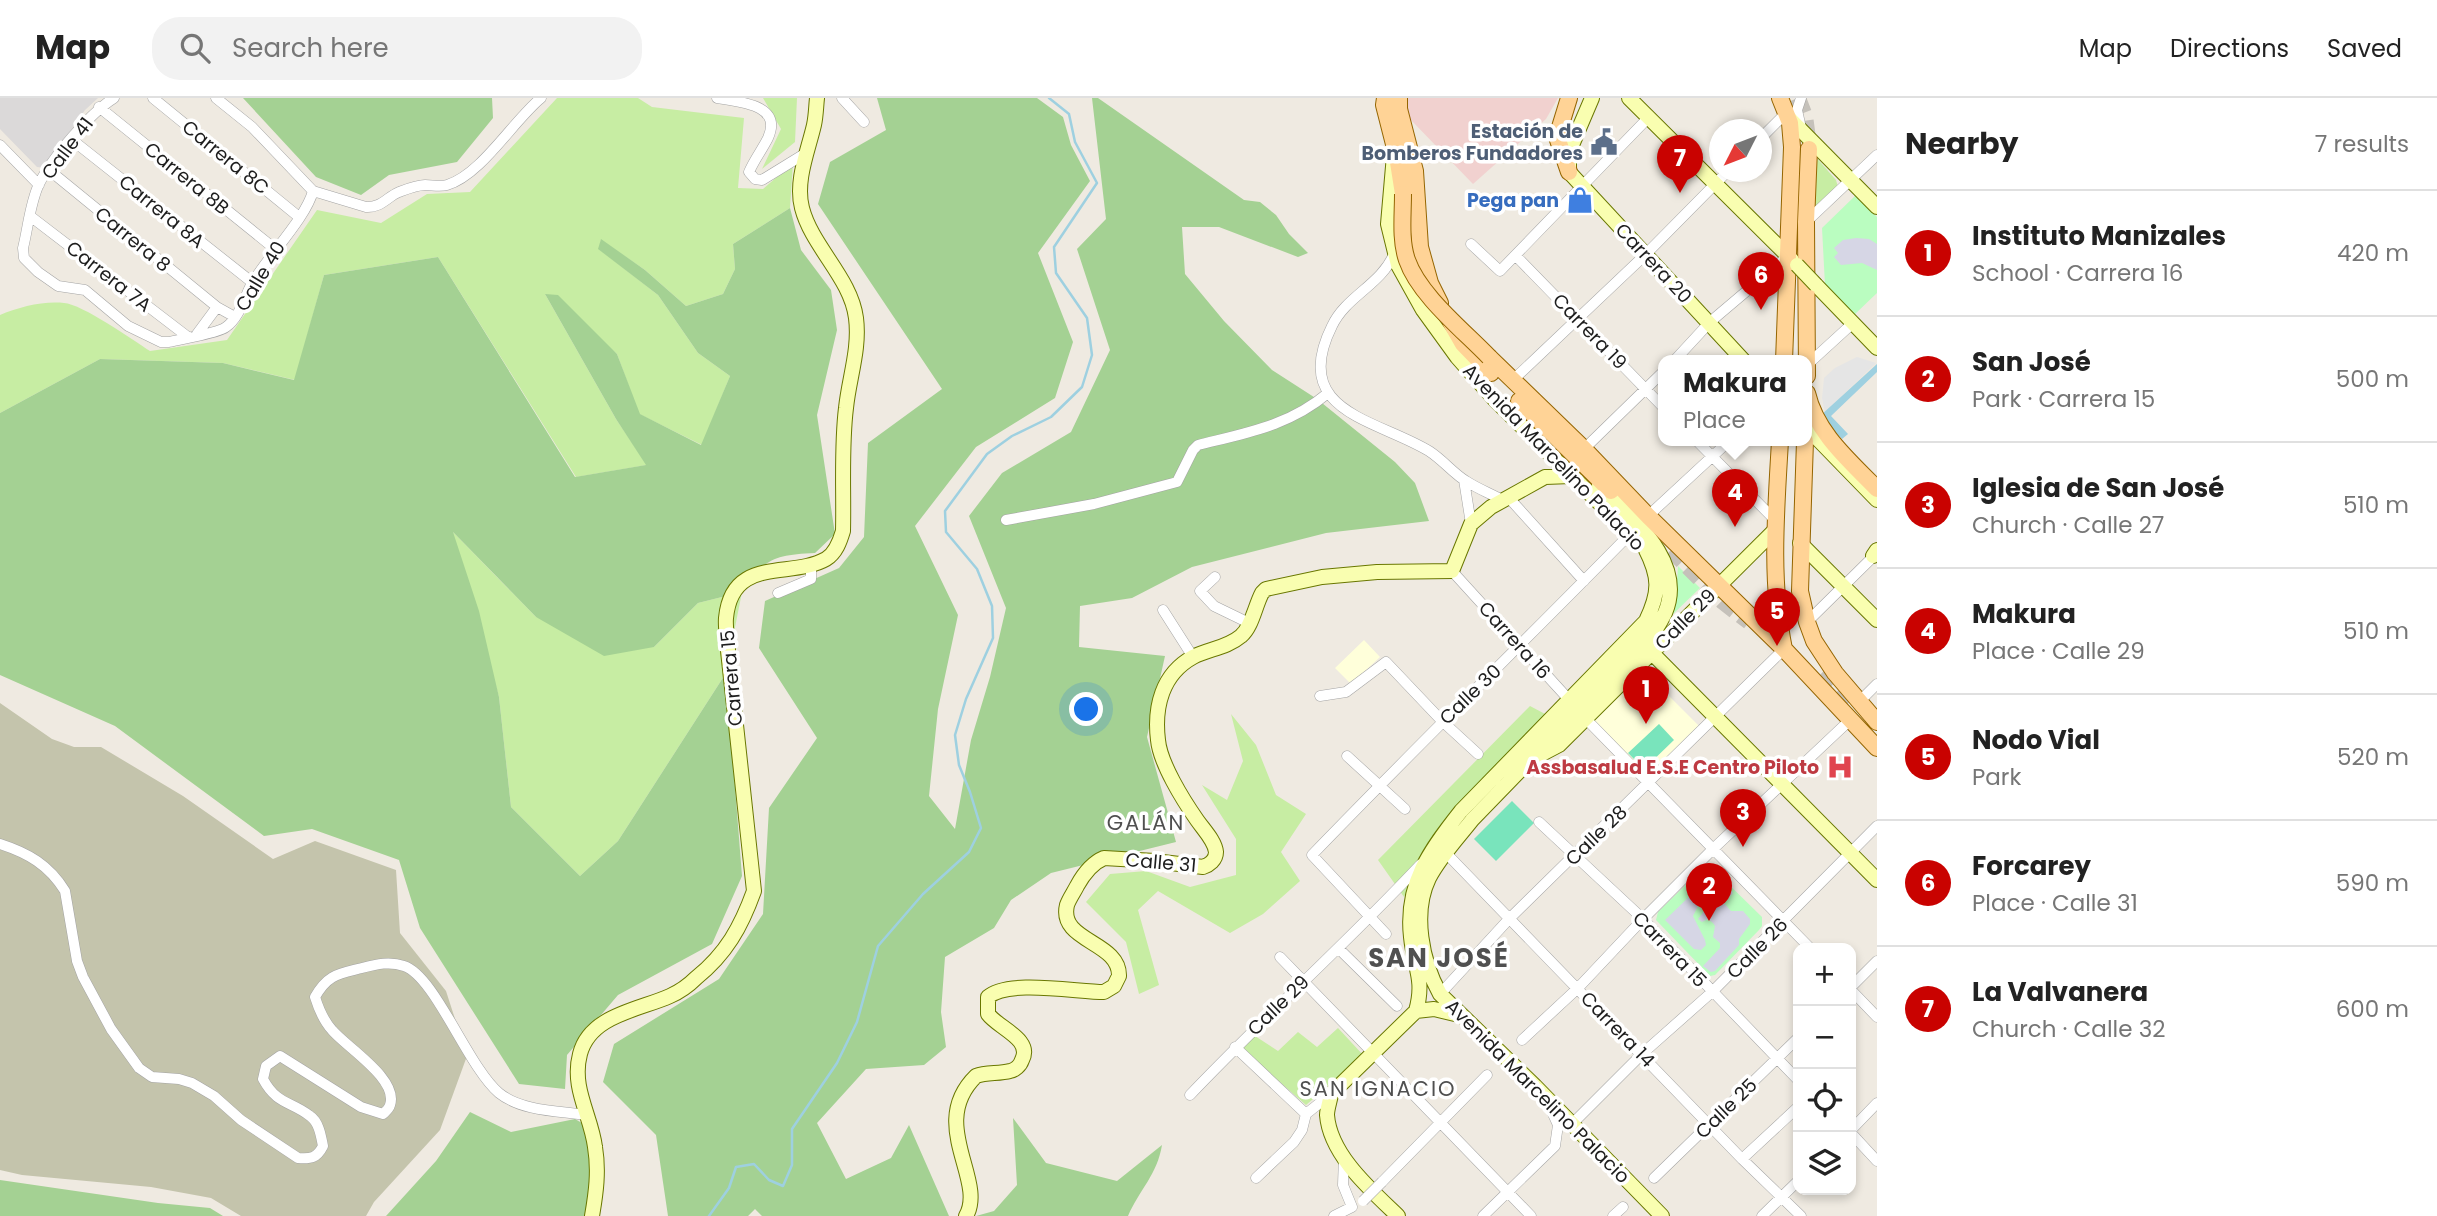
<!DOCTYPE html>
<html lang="en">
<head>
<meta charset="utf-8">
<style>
  :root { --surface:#fff; --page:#f2f2f2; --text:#222; --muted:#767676; --line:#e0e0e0; --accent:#c90200 }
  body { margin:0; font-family:Poppins,sans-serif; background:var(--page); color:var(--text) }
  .controls { position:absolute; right:21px; bottom:21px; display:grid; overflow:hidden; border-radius:14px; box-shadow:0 4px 10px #0003 }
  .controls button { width:63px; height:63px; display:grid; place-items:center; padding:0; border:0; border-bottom:2px solid var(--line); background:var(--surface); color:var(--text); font:35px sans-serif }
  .compass { position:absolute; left:1709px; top:21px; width:63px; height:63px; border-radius:50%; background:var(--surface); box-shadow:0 4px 10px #0003; rotate:228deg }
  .you { position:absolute; left:1087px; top:612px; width:24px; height:24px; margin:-18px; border:5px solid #fff; border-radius:50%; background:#1a73e8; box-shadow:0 0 0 10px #1a73e833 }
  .badge { display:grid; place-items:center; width:46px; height:46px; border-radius:50%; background:var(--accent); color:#fff; font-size:23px; font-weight:700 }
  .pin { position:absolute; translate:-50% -58px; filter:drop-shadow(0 2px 4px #0008) }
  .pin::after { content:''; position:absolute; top:37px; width:24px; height:21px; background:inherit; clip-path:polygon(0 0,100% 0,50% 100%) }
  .popup { position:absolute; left:1658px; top:257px; width:154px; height:91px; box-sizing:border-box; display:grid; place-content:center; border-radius:14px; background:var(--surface); filter:drop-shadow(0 2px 5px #0005); font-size:23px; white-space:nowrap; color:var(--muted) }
  .popup b { font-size:26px; color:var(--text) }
  .popup::after { content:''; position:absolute; left:50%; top:100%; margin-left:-14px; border:14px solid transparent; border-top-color:var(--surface) }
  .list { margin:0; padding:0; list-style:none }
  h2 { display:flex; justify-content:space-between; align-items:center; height:91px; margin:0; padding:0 28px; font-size:30px }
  h2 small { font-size:23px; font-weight:400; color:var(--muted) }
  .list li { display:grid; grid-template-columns:46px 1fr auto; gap:21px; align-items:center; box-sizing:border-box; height:126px; padding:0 28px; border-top:2px solid var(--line) }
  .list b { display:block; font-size:26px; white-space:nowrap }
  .list p { margin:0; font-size:23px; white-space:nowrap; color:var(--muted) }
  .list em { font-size:23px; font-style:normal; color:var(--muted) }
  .icon { flex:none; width:38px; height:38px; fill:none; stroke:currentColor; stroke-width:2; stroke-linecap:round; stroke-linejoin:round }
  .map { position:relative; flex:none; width:1877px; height:1118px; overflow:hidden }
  header { display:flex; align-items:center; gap:42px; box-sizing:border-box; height:98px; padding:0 35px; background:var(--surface); border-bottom:2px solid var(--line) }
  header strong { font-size:33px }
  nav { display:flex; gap:38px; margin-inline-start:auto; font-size:24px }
  .search { width:490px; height:63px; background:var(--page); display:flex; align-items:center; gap:18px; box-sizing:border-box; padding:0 24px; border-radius:28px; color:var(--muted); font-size:26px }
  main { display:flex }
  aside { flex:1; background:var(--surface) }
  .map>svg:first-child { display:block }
  .residential { fill:#dbd9d9 }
  .commercial { fill:#f1d1cf }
  .education { fill:#ffffda }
  .construction { fill:#c4c4ac }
  .grass { fill:#c7eda3 }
  .forest { fill:#a4d193 }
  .park { fill:#bafdc0 }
  .pitch { fill:#79e4bc }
  .parking { fill:#e5e5e5 }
  .plaza { fill:#d6d6e5 }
  .water { fill:#9ed0e0 }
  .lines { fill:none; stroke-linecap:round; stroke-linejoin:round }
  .stream { stroke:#9ed0e0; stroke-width:2.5 }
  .primary-tunnel { stroke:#c5c1ba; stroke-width:16; stroke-dasharray:16 8; stroke-linecap:butt }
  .street-casing { stroke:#a4a4a4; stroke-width:11 }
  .secondary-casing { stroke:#697700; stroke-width:16 }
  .primary-casing { stroke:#956500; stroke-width:18 }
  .street { stroke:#fff; stroke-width:10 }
  .secondary { stroke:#f9feb0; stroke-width:14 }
  .primary { stroke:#ffd396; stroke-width:16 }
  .street-bridge-casing { stroke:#a4a4a4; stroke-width:11; stroke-linecap:butt }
  .secondary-bridge-casing { stroke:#697700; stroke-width:16; stroke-linecap:butt }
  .primary-bridge-casing { stroke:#956500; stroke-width:18; stroke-linecap:butt }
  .street-bridge { stroke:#fff; stroke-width:10 }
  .secondary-bridge { stroke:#f9feb0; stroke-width:14 }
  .primary-bridge { stroke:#ffd396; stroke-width:16 }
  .labels { text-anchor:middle; stroke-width:7; stroke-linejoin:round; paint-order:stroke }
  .service-label { font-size:19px; font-weight:bold; fill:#4e5e75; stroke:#fff; text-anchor:end }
  .street-label { font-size:19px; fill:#1d1d1d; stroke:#fff }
  .shop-label { font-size:19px; font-weight:bold; fill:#366cbe; stroke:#fff; text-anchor:end }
  .health-label { font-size:19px; font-weight:bold; fill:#be3a42; stroke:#fff; text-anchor:end }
  .neighbourhood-label { font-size:21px; letter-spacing:2px; fill:#505050; stroke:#fff }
  .district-label { font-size:26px; font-weight:bold; letter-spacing:2px; fill:#505050; stroke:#fff }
</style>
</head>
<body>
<header>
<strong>Map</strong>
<div class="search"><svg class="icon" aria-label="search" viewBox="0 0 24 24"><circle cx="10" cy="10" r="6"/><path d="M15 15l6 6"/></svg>Search here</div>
<nav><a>Map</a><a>Directions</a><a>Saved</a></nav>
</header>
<main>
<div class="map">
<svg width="1877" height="1118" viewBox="0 0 1877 1118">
  <rect width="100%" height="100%" fill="#efeae1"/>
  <path class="residential" d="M0 0H98L85 12 45 70 37 69 0 31Z"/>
  <path class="commercial" d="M1406 0H1558L1546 21 1473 86 1409 20Z"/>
  <path class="education" d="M1364 542 1380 559 1351 586 1335 570Z
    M1642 571 1700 629 1649 680 1592 622Z"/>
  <path class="construction" d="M0 605 52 641 74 649H101L183 698 273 761 315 743 396 772 400 835 446 893 467 958 440 1032 374 1104 366 1118H241L211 1100 151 1089 22 1077 0 1072Z"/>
  <path class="grass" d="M557 0H638L652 9 744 20 738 90 763 91 793 65 790 110 733 146 735 171 723 196 686 208 645 172 601 142 599 151 658 197 698 255 730 278 702 347 639 316 617 256 545 196 616 321 647 367 576 379 438 159 324 177 295 282 223 265 100 261 0 315V217C20 209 42 203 64 205 82 206 133 242 150 253L227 242 317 112 381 125 427 96 470 94Z
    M763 0H797L795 44 762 71 781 31Z
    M1814 57 1836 82 1838 89 1814 112Z
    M452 433 536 519 654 549 698 505 742 494 726 575 618 743 580 778 511 709 499 599Z
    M1530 608 1547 617 1432 739 1404 799 1378 762Z
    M1231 616 1256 647 1276 697 1306 716 1281 754 1300 783 1263 816 1230 835 1158 793 1138 812 1159 887 1139 896 1126 844 1086 804 1110 776 1146 773 1190 789 1236 777V741L1202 687 1227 702 1243 663Z
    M1338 930 1364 958 1306 1007 1241 950 1255 938 1278 953 1298 934 1317 949Z"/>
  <path class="forest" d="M243 0H492L493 20 457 64 389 77 361 97 316 79Z
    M877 0H1037L1063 19 1071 47 1090 83 1038 155 1073 244 1055 300 976 349 915 428 958 517 938 611 929 698 955 731 971 642 990 579 1006 510 969 418 1002 375 1071 334 1110 252 1077 151 1106 121 1092 0H1098L1244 102 1260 104 1276 117 1289 136 1308 155 1298 159 1219 129H1182L1185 176 1224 223 1272 272 1317 301 1395 364 1415 385 1429 423 1326 435 1192 469 1132 500 1080 508 1079 549 1165 558 1147 639 1176 744 1051 775 1011 802 994 830 945 859 941 914 946 949 924 967 866 971 817 1025 846 1081 891 1060 909 1027 949 1118H762L755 1111 748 1118H668L656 1037 603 984 614 946 719 881 763 816 769 710 817 640 759 550 765 503 839 470 864 439 868 345 942 291 818 106 830 64 886 32Z
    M790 110 801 152 831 192 837 232 817 317 835 436 815 455C774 457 765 460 742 494L698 505 654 549 604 558 536 519 453 434 479 513 499 599 511 709 580 778 618 743 726 575 742 778 712 846 618 897 567 957 565 991 519 986 420 830 399 762 312 731 264 738 115 628 0 577V315L100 261 223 265 294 282 324 177 438 159 575 379 646 367 616 321 545 196 558 197 617 256 640 316 701 347 730 278 698 255 658 197 598 151 601 141 645 172 686 208 723 196 735 171 733 146Z
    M470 1014 511 1034 575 1021 587 1028 594 1095 587 1118H386L436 1063Z
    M1013 1020 1046 1065 1117 1083 1162 1047C1157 1077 1140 1091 1128 1118H976L994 1113 1017 1087Z
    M0 1082 158 1105 210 1110 223 1118H0Z"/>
  <path class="park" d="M1856 97 1877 119V195L1854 217 1825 187 1822 130Z
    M1678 468 1700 490 1670 519 1676 499Z
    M1708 769 1713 771 1762 819V828L1759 832 1715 877 1710 878 1656 822 1658 814 1700 773Z"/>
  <path class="pitch" d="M1659 626 1674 642 1644 671 1628 655Z
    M1512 703 1534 725 1496 763 1474 741Z"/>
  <path class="parking" d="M1857 259 1876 265 1825 314 1822 300 1824 280 1835 270Z"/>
  <path class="plaza" d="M1856 140 1869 141 1877 146V172L1862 165 1841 167 1834 159 1838 155 1834 150 1843 142Z
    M1727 788 1733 795 1724 805 1731 813H1743L1750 821V826L1739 841V847L1715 873 1711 874 1703 868 1720 850V845L1713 839 1715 828 1713 825 1708 821 1702 824 1698 821 1705 812V805L1702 804 1698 808 1693 818 1705 842 1706 847 1701 852 1694 851 1665 822 1695 793 1704 790 1717 797Z"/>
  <path class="water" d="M1877 266V274L1831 318 1848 336 1842 341 1820 318Z"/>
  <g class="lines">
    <path class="stream" d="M709 1118 729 1090 736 1069 754 1066 769 1082 783 1088 792 1067V1031L837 965 857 924 878 848 923 796 969 754 981 730 970 694 959 667 955 637 966 601 993 540 992 508 977 471 946 434 945 413 987 356 1012 338 1051 319 1082 289 1092 257 1087 220 1056 175 1054 149 1097 85 1075 44 1069 16 1049 0"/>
    <path class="primary-tunnel" d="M1798 0 1805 18 1809 48
      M1671 452 1723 504 1749 524
      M1819 578 1850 607"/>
    <defs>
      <path id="street" d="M114 0C90 15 52 60 39 86 30 105 28 130 23 150L24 160 38 174 58 188 85 192 128 228 161 244H169C181 241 219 235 226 229 239 220 244 201 251 187 267 159 306 120 313 93
        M153 0 299 119
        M216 0 252 29 313 93 366 109C381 110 387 99 399 94 407 91 417 87 425 87 432 87 440 89 447 87 481 77 513 23 541 0
        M717 0C739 4 783 6 768 40 762 52 754 62 749 74L755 81 762 82 806 55
        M842 0 864 24
        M1801 0 1797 12 1801 30
        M99 9 275 151
        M1762 39 1786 15
        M71 41 253 185
        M0 47 39 87
        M49 72 217 209 235 219
        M30 118 188 239
        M1806 124 1877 57
        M1471 146 1500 173 1648 20
        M1394 156C1381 187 1346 198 1332 228 1289 314 1376 321 1429 353 1443 362 1454 376 1466 383 1478 391 1492 396 1504 403
        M1516 158 1663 309
        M197 236 217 209
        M1674 263 1710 224 1788 158
        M1807 267 1853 225
        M1512 283 1646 156 1727 74
        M1697 343 1776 423
        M1584 351 1663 274
        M1464 382 1471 426
        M1509 400 1584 483
        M1648 418 1729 343
        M1006 422 1094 406 1177 384 1193 352 1198 347C1246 335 1289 328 1328 295
        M1452 473 1572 605
        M1215 479 1200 493 1214 508 1249 525
        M778 495 811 481V466
        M1163 512 1193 559
        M1807 524 1877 455
        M1320 598 1346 594 1386 564 1442 623 1478 656
        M1859 604 1877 586
        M1586 621 1810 850
        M1347 658 1405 711
        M1539 724 1643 821 1798 982
        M0 746C28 755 49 767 65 793L77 863 83 879 111 931 139 970 152 979 179 981 192 985 214 998 241 1022 298 1060C311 1061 317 1060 323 1048 321 1038 319 1024 310 1018 291 1003 277 1007 263 981L266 968 280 958 361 1009 383 1016C386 1013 389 1011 390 1007 399 981 346 949 332 932 323 922 319 912 315 899 328 876 339 876 362 870 377 866 390 863 404 868 435 878 468 969 499 995 521 1013 559 1013 586 1017
        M1443 752 1742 1061 1801 1118
        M1386 836 1312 757C1417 648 1525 543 1630 436
        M1338 850 1397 908
        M1280 859 1531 1118
        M1851 889 1877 863
        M1851 892 1877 919
        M1440 896 1509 821 1784 551
        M1522 942 1578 890 1643 821 1713 751 1850 622
        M1235 949 1306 1016
        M1190 997C1265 918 1347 845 1421 766
        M1572 1026 1642 956 1712 894 1877 728
        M1851 1032 1877 1005
        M1851 1035 1877 1063
        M1742 1061 1798 1009
        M1256 1080 1294 1044 1302 1032 1306 1016 1331 996
        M1654 1080 1798 940
        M1382 1084 1487 977
        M1334 1118 1352 1109 1343 1087 1344 1059
        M1483 1118 1555 1048 1558 1027 1548 1005
        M1613 1118 1623 1109
        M1762 1118 1798 1083"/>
      <path id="secondary" d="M1592 0 1569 54V74L1744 263
        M1629 0 1792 162
        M1788 19 1877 109
        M1394 57 1388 126 1398 167 1423 212 1457 259 1495 302 1645 450C1660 479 1660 494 1646 523L1461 713C1430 752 1405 786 1411 839 1414 870 1425 881 1416 913L1331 996C1330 1003 1327 1011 1327 1017 1330 1057 1371 1092 1398 1118
        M1816 187 1877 250
        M1807 330 1877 402
        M1599 387C1631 420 1687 463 1665 515 1662 521 1658 528 1654 534L1472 722C1457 741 1440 759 1429 780 1412 815 1422 864 1440 896L1535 988 1662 1118
        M1800 445 1877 522
        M1873 458 1877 452
        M1652 555 1877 782
        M1540 657 1559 647 1775 432
        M1416 913 1434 911 1459 917
        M592 1118C596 1095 599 1073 595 1049 591 1017 571 990 580 956 590 917 639 912 670 898 679 894 689 887 696 880 726 856 741 829 754 793L728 553C728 542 725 530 726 520 732 457 791 481 826 461 836 455 840 443 843 433 844 393 841 350 846 310 849 280 860 251 856 220 851 180 812 149 802 110 795 83 808 53 814 27 816 18 816 9 817 0
        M966 1118C987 1082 927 1026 976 978 986 974 999 976 1010 973 1015 972 1020 968 1022 962 1033 941 998 930 988 916V899C1008 881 1077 894 1104 894L1114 888 1119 878C1120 843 1058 844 1067 807 1069 801 1074 794 1077 788 1083 777 1092 765 1104 760L1155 763 1203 769C1209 767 1216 762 1216 754 1215 743 1204 732 1197 722 1183 702 1160 665 1158 642 1154 609 1162 576 1193 559 1208 551 1227 550 1241 538 1252 529 1255 508 1262 495L1266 491 1322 479 1377 474 1452 473 1471 426 1491 409 1545 379 1571 378"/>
      <path id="primary" d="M1385 0 1384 7 1397 58 1403 96
        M1399 0V11L1415 73 1420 149 1430 185 1440 205
        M1569 0 1557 39 1569 74
        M1780 0 1790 25 1792 49 1784 263
        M1451 225 1463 246 1491 275
        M1489 259 1584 351 1648 418 1784 551 1877 650
        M1807 278 1806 124 1809 51
        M1807 295C1816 335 1850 363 1877 391
        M1519 303 1611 393
        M1780 343C1776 412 1770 483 1784 551
        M1805 343 1800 493 1807 524 1814 543 1835 575 1877 624"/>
    </defs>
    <use href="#street" class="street-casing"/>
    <use href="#secondary" class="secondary-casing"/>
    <use href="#primary" class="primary-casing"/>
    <use href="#street" class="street"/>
    <use href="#secondary" class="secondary"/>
    <use href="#primary" class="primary"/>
    <defs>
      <path id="street-bridge" d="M1363 1103 1382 1084"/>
      <path id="secondary-bridge" d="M1797 167 1816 187"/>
      <path id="primary-bridge" d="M1403 96C1403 117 1400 142 1407 162 1419 197 1463 232 1489 259"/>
    </defs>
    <use href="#street-bridge" class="street-bridge-casing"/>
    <use href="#secondary-bridge" class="secondary-bridge-casing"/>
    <use href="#primary-bridge" class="primary-bridge-casing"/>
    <use href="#street-bridge" class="street-bridge"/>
    <use href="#secondary-bridge" class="secondary-bridge"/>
    <use href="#primary-bridge" class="primary-bridge"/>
  </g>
  <defs>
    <symbol id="civic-bare" viewBox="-9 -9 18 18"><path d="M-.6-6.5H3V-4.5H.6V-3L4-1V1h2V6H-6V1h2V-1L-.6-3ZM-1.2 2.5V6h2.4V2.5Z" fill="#5c6f8a" stroke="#fff" stroke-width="2.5" paint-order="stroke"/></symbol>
    <symbol id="shop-bare" viewBox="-9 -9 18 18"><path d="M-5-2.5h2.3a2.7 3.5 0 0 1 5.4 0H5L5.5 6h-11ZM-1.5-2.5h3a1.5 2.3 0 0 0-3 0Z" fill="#3f7fe0" stroke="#fff" stroke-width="2.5" paint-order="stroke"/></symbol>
    <symbol id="hospital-bare" viewBox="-9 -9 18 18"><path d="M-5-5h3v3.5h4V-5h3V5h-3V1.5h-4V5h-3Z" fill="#e0444e" stroke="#fff" stroke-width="2.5" paint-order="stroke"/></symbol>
  </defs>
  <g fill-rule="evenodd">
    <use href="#civic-bare" x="1585" y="25" width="38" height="38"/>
    <use href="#shop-bare" x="1561" y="83" width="38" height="38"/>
    <use href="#hospital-bare" x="1821" y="650" width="38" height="38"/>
  </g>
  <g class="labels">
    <g class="service-label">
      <text x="1583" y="40">Estación de<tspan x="1583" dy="22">Bomberos Fundadores</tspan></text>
    </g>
    <g class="street-label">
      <text transform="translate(67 50) rotate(-53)" y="7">Calle 41</text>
      <text transform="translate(226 59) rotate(39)" y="7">Carrera 8C</text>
      <text transform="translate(187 80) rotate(39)" y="7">Carrera 8B</text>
      <text transform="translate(162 113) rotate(39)" y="7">Carrera 8A</text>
      <text transform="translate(133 141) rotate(39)" y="7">Carrera 8</text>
      <text transform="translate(1654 165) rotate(47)" y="7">Carrera 20</text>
      <text transform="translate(109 178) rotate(38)" y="7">Carrera 7A</text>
      <text transform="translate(260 178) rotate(-59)" y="7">Calle 40</text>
      <text transform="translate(1590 233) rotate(46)" y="7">Carrera 19</text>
      <text transform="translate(1554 359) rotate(46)" y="7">Avenida Marcelino Palacio</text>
      <text transform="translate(1685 521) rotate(-45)" y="7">Calle 29</text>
      <text transform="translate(1515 542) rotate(48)" y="7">Carrera 16</text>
      <text transform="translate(731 580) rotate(-95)" y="7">Carrera 15</text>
      <text transform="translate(1470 596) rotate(-44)" y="7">Calle 30</text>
      <text transform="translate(1596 737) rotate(-44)" y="7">Calle 28</text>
      <text transform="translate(1161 764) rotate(5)" y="7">Calle 31</text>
      <text transform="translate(1757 850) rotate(-45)" y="7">Calle 26</text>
      <text transform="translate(1670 851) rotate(46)" y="7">Carrera 15</text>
      <text transform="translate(1278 907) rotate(-44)" y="7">Calle 29</text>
      <text transform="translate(1618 931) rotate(46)" y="7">Carrera 14</text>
      <text transform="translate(1538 993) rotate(45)" y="7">Avenida Marcelino Palacio</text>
      <text transform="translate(1726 1010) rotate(-44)" y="7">Calle 25</text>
    </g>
    <g class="shop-label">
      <text x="1559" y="109">Pega pan</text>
    </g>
    <g class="health-label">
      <text x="1819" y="676">Assbasalud E.S.E Centro Piloto</text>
    </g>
    <g class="neighbourhood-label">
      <text x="1146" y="732">GALÁN</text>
      <text x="1378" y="998">SAN IGNACIO</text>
    </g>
    <g class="district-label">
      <text x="1439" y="869">SAN JOSÉ</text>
    </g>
  </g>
</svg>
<div class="controls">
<button>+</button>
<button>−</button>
<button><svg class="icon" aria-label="locate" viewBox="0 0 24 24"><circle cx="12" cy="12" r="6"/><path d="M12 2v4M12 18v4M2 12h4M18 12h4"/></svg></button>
<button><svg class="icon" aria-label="layers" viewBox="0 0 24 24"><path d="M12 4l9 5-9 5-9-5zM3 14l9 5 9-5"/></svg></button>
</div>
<svg class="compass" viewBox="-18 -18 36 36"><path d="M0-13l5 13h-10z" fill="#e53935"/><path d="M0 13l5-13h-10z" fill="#767676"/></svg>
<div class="you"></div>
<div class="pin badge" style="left:1646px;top:626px">1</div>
<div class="pin badge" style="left:1709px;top:823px">2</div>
<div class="pin badge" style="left:1743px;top:749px">3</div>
<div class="pin badge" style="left:1735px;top:429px">4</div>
<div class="popup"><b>Makura</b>Place</div>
<div class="pin badge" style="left:1777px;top:548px">5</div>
<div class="pin badge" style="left:1761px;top:212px">6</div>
<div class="pin badge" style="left:1680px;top:95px">7</div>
</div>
<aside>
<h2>Nearby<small>7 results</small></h2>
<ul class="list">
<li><span class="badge">1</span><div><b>Instituto Manizales</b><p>School · Carrera 16</p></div><em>420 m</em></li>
<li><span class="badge">2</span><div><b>San José</b><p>Park · Carrera 15</p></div><em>500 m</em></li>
<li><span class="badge">3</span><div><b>Iglesia de San José</b><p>Church · Calle 27</p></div><em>510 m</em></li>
<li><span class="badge">4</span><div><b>Makura</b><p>Place · Calle 29</p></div><em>510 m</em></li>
<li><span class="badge">5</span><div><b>Nodo Vial</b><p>Park</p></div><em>520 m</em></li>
<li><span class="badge">6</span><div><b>Forcarey</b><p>Place · Calle 31</p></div><em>590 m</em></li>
<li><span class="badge">7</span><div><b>La Valvanera</b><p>Church · Calle 32</p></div><em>600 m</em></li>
</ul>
</aside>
</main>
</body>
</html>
